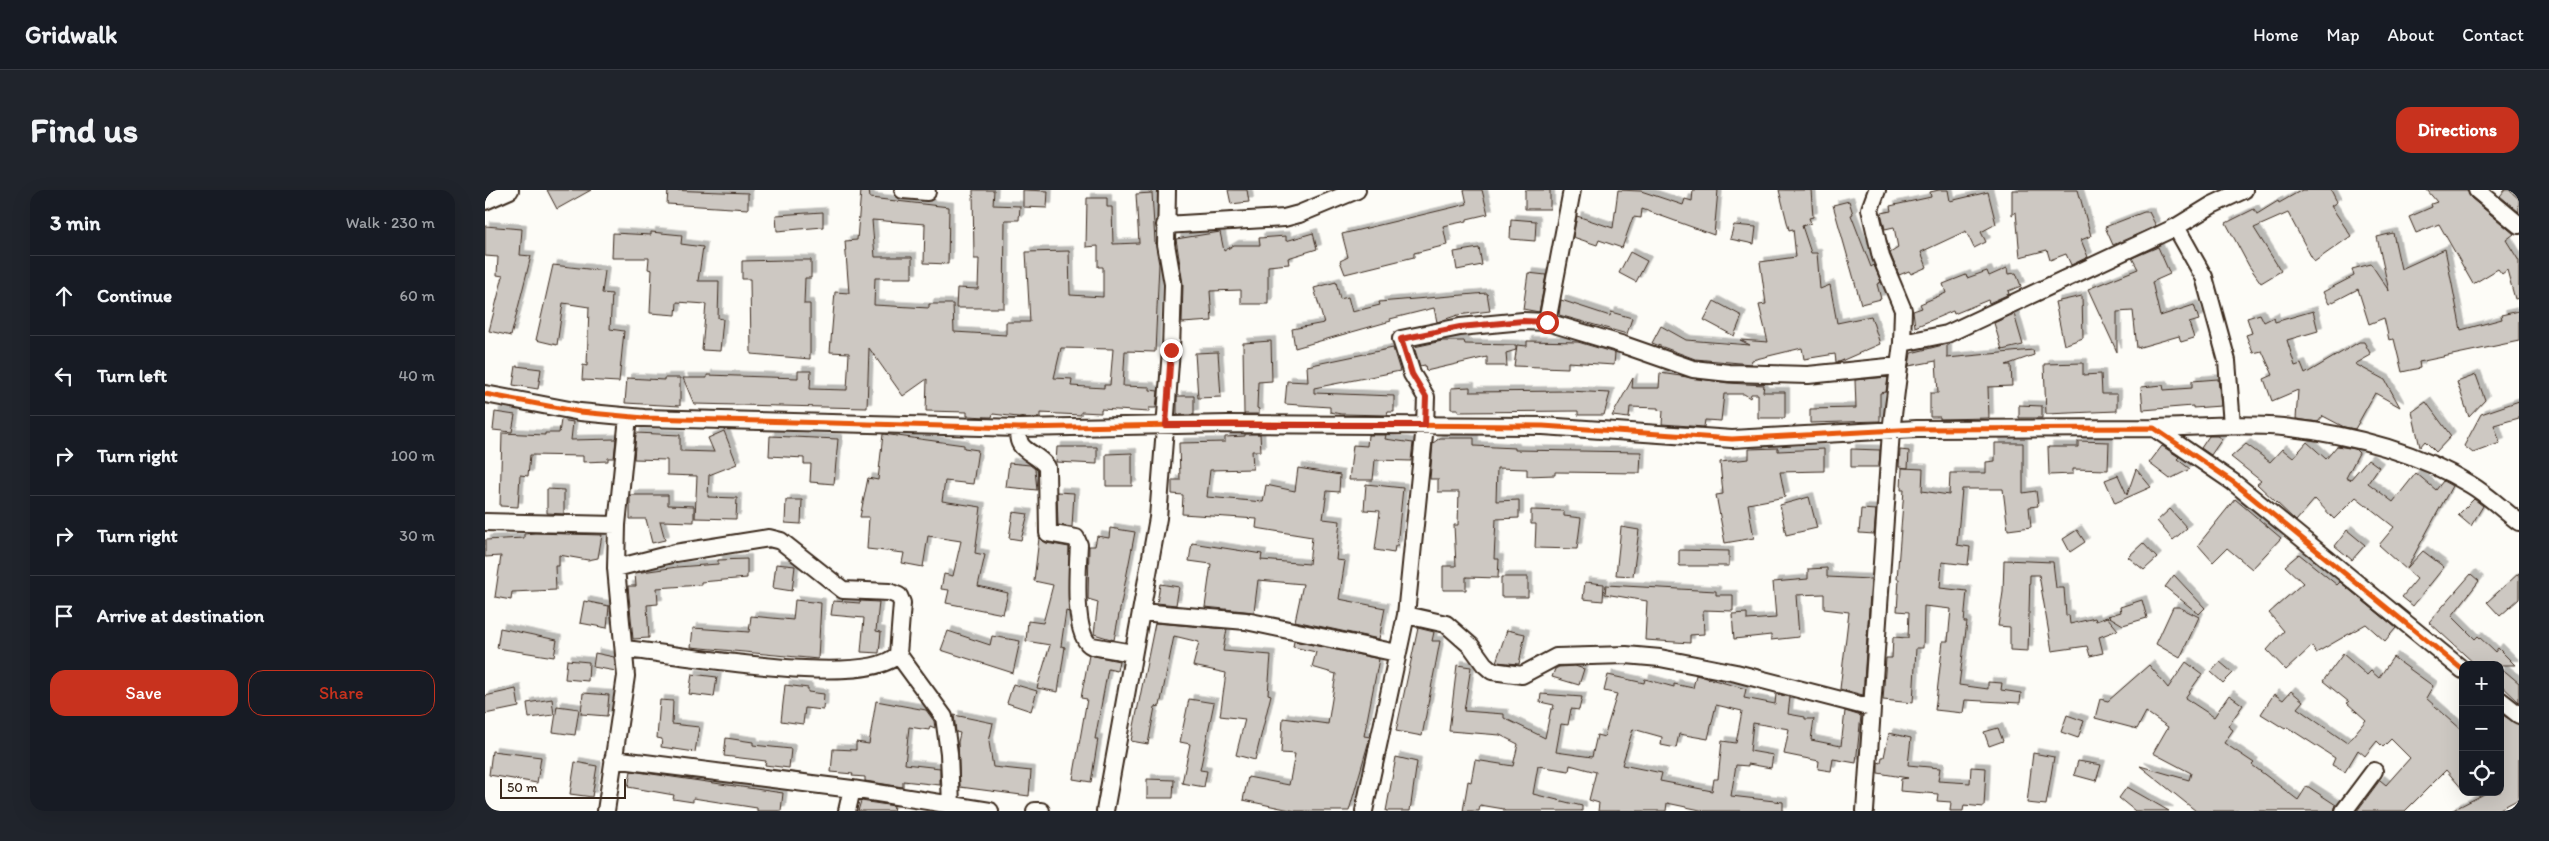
<!DOCTYPE html>
<html lang="en">
<head>
<meta charset="utf-8">
<style>
  :root { --surface:#171b24; --page:#20242c; --text:#f1f3f6; --muted:#9ea1a6; --line:#363941; --accent:#c8321e }
  body { margin:0; font-family:Itim,sans-serif; background:var(--page); color:var(--text) }
  .controls { position:absolute; right:15px; bottom:15px; display:grid; overflow:hidden; border-radius:10px; box-shadow:0 5px 20px #0002 }
  .controls button { width:45px; height:45px; display:grid; place-items:center; padding:0; border:0; border-bottom:1px solid var(--line); background:var(--surface); color:var(--text); font:25px sans-serif }
  .scale { position:absolute; left:15px; bottom:12px; width:126px; box-sizing:border-box; padding-left:5px; border:2px solid #3b2a1e; border-top:0; font-size:14px; line-height:18px; white-space:nowrap; color:#3b2a1e; -webkit-text-stroke:4px #fdfcf7; paint-order:stroke }
  .stop { position:absolute; width:15px; height:15px; margin:-11px; border:4px solid #c8321e; border-radius:50%; background:#fff }
  .stop.end { background:#c8321e; border-color:#fff; box-shadow:0 1px 5px #0008 }
  .list { margin:0; padding:0; list-style:none }
  h2 { display:flex; justify-content:space-between; align-items:center; height:65px; margin:0; padding:0 20px; font-size:21px }
  h2 small { font-size:16px; font-weight:400; color:var(--muted) }
  .list li { display:grid; grid-template-columns:32px 1fr auto; gap:15px; align-items:center; box-sizing:border-box; height:80px; padding:0 20px; border-top:1px solid var(--line) }
  .list b { display:block; font-size:19px; white-space:nowrap }
  .list em { font-size:16px; font-style:normal; color:var(--muted) }
  .actions { display:flex; gap:10px; padding:15px 20px }
  .actions a { flex:1; padding:11px 0; border:1px solid var(--accent); border-radius:15px; text-align:center; font-size:18px; color:var(--accent) }
  .actions .main { background:var(--accent); color:#fff }
  .icon { flex:none; width:28px; height:28px; fill:none; stroke:currentColor; stroke-width:2; stroke-linecap:round; stroke-linejoin:round }
  .map { position:relative; flex:none; width:2034px; height:621px; overflow:hidden; border-radius:15px }
  header { display:flex; align-items:center; gap:30px; box-sizing:border-box; height:70px; padding:0 25px; background:var(--surface); border-bottom:1px solid var(--line) }
  header strong { font-size:24px }
  nav { display:flex; gap:28px; margin-inline-start:auto; font-size:18px }
  .intro { display:flex; align-items:center; justify-content:space-between; box-sizing:border-box; height:120px; padding:0 30px }
  h1 { margin:0; font-size:35px }
  .button { padding:12px 22px; border-radius:15px; background:var(--accent); color:#fff; font-size:18px; font-weight:700 }
  main { display:flex; gap:30px; padding:0 30px }
  aside { flex:1; background:var(--surface); border-radius:15px; box-shadow:0 5px 20px #0002 }
  .map>svg:first-child { display:block }
  .building { fill:#cdc8c2; stroke:#3b2a1e; fill-rule:evenodd; filter:url(#shadow) }
  .lines { fill:none; stroke-linecap:round; stroke-linejoin:round }
  .minor-casing { stroke:#3b2a1e; stroke-width:20 }
  .minor { stroke:#fdfcf7; stroke-width:16 }
  .cycleway-casing { stroke:#fdfcf7; stroke-width:8 }
  .cycleway { stroke:#e8590c; stroke-width:5 }
  .route { stroke:#c8321e; stroke-width:6 }
</style>
</head>
<body>
<header>
<strong>Gridwalk</strong>
<nav><a>Home</a><a>Map</a><a>About</a><a>Contact</a></nav>
</header>
<div class="intro"><h1>Find us</h1><a class="button">Directions</a></div>
<main>
<aside>
<h2>3 min<small>Walk · 230 m</small></h2>
<ul class="list">
<li><svg class="icon" aria-label="ahead" viewBox="0 0 24 24"><path d="M12 20V5M6 11l6-6 6 6"/></svg><div><b>Continue</b></div><em>60 m</em></li>
<li><svg class="icon" aria-label="left" viewBox="0 0 24 24"><path d="M17 20v-9H6M10 6l-5 5 5 5"/></svg><div><b>Turn left</b></div><em>40 m</em></li>
<li><svg class="icon" aria-label="right" viewBox="0 0 24 24"><path d="M7 20v-9h11M14 6l5 5-5 5"/></svg><div><b>Turn right</b></div><em>100 m</em></li>
<li><svg class="icon" aria-label="right" viewBox="0 0 24 24"><path d="M7 20v-9h11M14 6l5 5-5 5"/></svg><div><b>Turn right</b></div><em>30 m</em></li>
<li><svg class="icon" aria-label="arrive" viewBox="0 0 24 24"><path d="M6 21V4h12l-3 4 3 4H6"/></svg><div><b>Arrive at destination</b></div></li>
</ul>
<div class="actions"><a class="main">Save</a><a>Share</a></div>
</aside>
<div class="map">
<svg width="2034" height="621" viewBox="0 0 2034 621">
  <defs>
    <filter id="shadow"><feDropShadow dx="4.5" dy="-4.5" stdDeviation="0" flood-color="#0004"/></filter>
  </defs>
  <rect width="100%" height="100%" fill="#fdfcf7"/>
  <filter id="ink" filterUnits="userSpaceOnUse"><feTurbulence type="fractalNoise" baseFrequency=".02" numOctaves="2"/><feDisplacementMap in="SourceGraphic" scale="10" xChannelSelector="R" yChannelSelector="G"/><feConvolveMatrix kernelMatrix="1 2 1 2 8 2 1 2 1" color-interpolation-filters="sRGB"/></filter>
  <g filter="url(#ink)">
    <path class="building" d="M62 0H106L72 19Z
      M183 0 263 3V19L182 14Z
      M376 0H384L385 8 464 17 463 74 439 73 440 34 387 30 390 67H427V88H390L389 115 444 118V114H468L469 142 521 145V132H545L541 62 584 61 585 105 618 107V77H613V56L601 57 602 8H622V17H627L628 54 654 53 651 4 667 3 670 52 674 74 670 162 640 161 638 196 665 197V200L673 201 671 218H664V222L616 219V223L596 222V225L555 223V228H541L508 224 507 227H503L482 226V222L441 221 442 189 418 206 384 158 382 218 209 214 198 188H222V185L313 188V181H326L325 199 362 200 364 163 345 162 350 102 364 103 360 51 372 50ZM576 158 628 159 625 195H619V198L586 196 587 189 569 188Z
      M488 0H509L508 15 535 16 534 30H520L519 118H471L472 98 493 99 494 69H489Z
      M538 0 563 1 562 18 538 17Z
      M743 0H762L764 12 746 14Z
      M979 0H997L1003 24 982 29V31L958 36 962 55 929 63V67L860 84 855 71 863 67 857 44 982 14Z
      M1040 0H1065V19H1040Z
      M1133 0 1156 1 1198 15 1200 9 1207 11 1208 0H1233L1229 45 1157 19 1156 28 1148 27 1137 58 1114 50 1112 55 1088 47 1092 26 1128 38Z
      M1294 0H1326L1328 27 1324 28 1326 33 1317 36 1326 63H1332L1335 99 1345 95 1352 133 1386 126 1395 154 1354 172H1351L1350 164 1319 169 1317 158 1267 170 1266 174 1210 169 1167 153 1176 136 1201 150 1265 155 1255 150 1283 152 1274 115 1281 114 1275 72 1311 67 1308 39 1304 40Z
      M1454 0H1463L1465 11 1503 2 1511 34 1496 42 1501 52 1489 58 1481 41 1436 62 1442 77 1426 84 1424 81 1414 85 1405 63 1413 58 1409 37 1400 39 1396 23 1406 21 1405 16 1446 7 1445 2Z
      M1527 0H1593L1606 46 1596 50 1603 67 1586 75 1581 64 1565 70 1562 60 1535 67 1531 22 1527 25Z
      M1817 0H1846L1852 12 1846 16 1866 46 1829 72 1803 23 1769 38 1796 81 1776 93 1764 76 1741 33 1769 19 1772 24 1793 11 1794 13Z
      M1942 0H1982L1986 8 2029 44 2021 50 2034 71V108L2030 109 2022 80 2017 84 2013 79 1988 94 1954 34 1931 43 1924 27 1947 17 1946 14 1952 12Z
      M2020 0H2024L2034 9V22L2015 6Z
      M1364 11 1368 24 1366 25 1386 77 1389 75 1396 92 1392 94 1396 109 1376 114 1348 15Z
      M338 22V37L292 41 291 25Z
      M1659 22H1664L1671 36 1628 55 1620 37Z
      M1026 29 1051 31 1050 51 1025 49Z
      M1249 35 1271 37 1269 54 1245 49Z
      M0 36 37 39 35 65 46 66 26 146 4 141 18 86 12 85 13 67 0 66Z
      M166 42 197 45 196 54 218 57 213 91H234L233 128 238 129 235 161 217 160 221 114 192 112 191 125 165 123 167 80 163 79 164 68H127L128 43 166 45Z
      M735 42 739 61 749 55H775L774 48 801 46V51L828 43 832 59 803 68 804 74 783 76V114H756V100L725 101 727 131 697 133 698 94 691 49Z
      M1908 43 1916 79 1960 59 1976 140 2017 129 2016 125 2034 121V151L1934 172 1935 178 1917 182 1909 149 1904 150 1899 128 1884 134 1873 99 1844 114 1838 102 1869 86 1867 79 1886 74 1904 101 1892 47Z
      M1673 57 1685 84 1667 92 1675 126 1709 115 1714 130 1704 133 1709 148 1696 152 1694 146 1652 158 1648 121 1632 122V162L1603 99 1653 79 1647 68Z
      M994 58 997 75 972 80 969 62Z
      M1145 62 1162 71 1151 92 1134 83Z
      M301 70H326V88H320L319 114H325V169L266 164 265 89H257V71Z
      M68 75 120 81 117 103 127 104 125 139 139 141 134 192 97 190 98 175 102 176 104 117 78 113 72 155 51 150Z
      M1522 78 1523 84 1531 83 1536 96 1523 101 1524 104 1504 113 1503 110 1469 124 1468 121 1430 137 1428 121 1437 118 1435 114 1461 103 1458 94 1481 85 1482 88 1502 81 1504 86Z
      M1043 83 1061 85 1054 122 1038 119Z
      M851 92 855 109 863 107 867 122 895 115 894 112 1002 103 1005 121 973 125 952 132 949 118 905 129 906 131 810 158 807 139 839 133 829 98Z
      M1597 106 1598 148 1579 155 1570 112Z
      M1076 110 1125 126 1126 122 1147 128 1142 144 1074 125Z
      M1229 111 1257 126 1249 146 1219 130Z
      M1828 121 1833 141 1802 150 1810 176 1816 174 1820 184 1874 152H1879L1886 165 1870 174 1900 190 1915 217 1890 203 1870 239 1859 237 1838 226 1833 232 1811 229 1813 200 1787 211 1779 189 1788 185 1777 161 1768 163 1761 145 1767 143 1762 128 1775 124 1779 132 1789 127 1790 132Z
      M1529 124 1538 155 1517 160 1509 133Z
      M786 151 787 191 773 192 772 218 774 219V224H759L758 153Z
      M957 151H979L980 154 1031 155V160L1021 163 1022 176H1002V167L941 181 940 175 935 176 929 157Z
      M1042 151 1093 152 1130 163 1129 175 1083 172V178L1029 176 1032 155 1042 156Z
      M1462 154V168L1548 160 1549 165 1521 175H1526L1527 196 1503 197 1504 228 1455 229V227H1445V203H1453L1451 171 1424 176 1426 163Z
      M908 158 915 181 829 198V203L909 206V222H903L902 225 856 224 845 222V217L800 214 802 191 823 192 822 176Z
      M733 162 736 207 713 208 710 163Z
      M1598 173V185L1616 184 1617 204H1632V221L1561 224 1559 174Z
      M31 176 56 179 53 199 28 195Z
      M1175 183 1243 193 1279 195 1278 202H1300V228H1273V204H1266L1265 208 1259 204H1239L1236 231 1220 230 1219 237 1177 234 1178 221 1173 220V218L1145 217 1144 228 1127 226 1148 188 1147 198H1174Z
      M1991 185 2000 210 1984 227 1972 192Z
      M1403 187 1401 202 1395 203V231L1325 233V219L1371 218 1370 190Z
      M142 188 179 190V188H195V216L140 213Z
      M1733 189 1736 216 1708 218V216L1658 220 1656 197 1678 195 1679 200 1707 198V191Z
      M985 197V202L1083 201 1125 203 1119 225H1093V221L973 222V219H966V198Z
      M692 206H709V225H692Z
      M2034 211V228L2009 235 2015 253 1988 263 1979 256 1996 224Z
      M1941 212 1966 246 1951 262 1940 251 1935 257 1927 222Z
      M1534 215 1557 216V228H1534Z
      M10 222 30 225 27 242 8 240Z
      M76 230 88 232 86 250 131 249 129 268H123V271L98 272V266L45 265 43 286 35 285 33 317 15 316 17 243 60 245V243H74Z
      M239 241 252 274 224 285 223 307 252 308 251 329 210 328 212 286 182 285V270L149 269 151 243 195 245V261L229 262 223 248Z
      M398 244 479 255V258L493 260 488 294 460 291 457 311 496 317 490 363 500 365 493 396 523 403 518 424 461 413 464 400 456 399 459 384 468 386 476 351 443 346 438 377 417 373 419 363 382 359 384 327H375L383 288 393 290Z
      M760 244H775L776 261H767L768 279 725 280 722 307 778 312 781 295 810 301 813 278 855 285 854 302 842 301 838 329 855 331 851 370 860 371 854 409 900 418 894 449 810 431 818 394 773 390 769 422 720 417 726 374 704 371 707 353 777 364 776 370 824 374 827 347 771 338 772 329 697 324 698 305 687 304V290H695L694 253 740 252V247L760 246Z
      M883 245H901L900 249 928 253 926 271 890 270 888 290H864L868 255 882 256Z
      M285 246 353 249 349 294 325 292 326 274H319V268L284 266Z
      M1724 246H1732L1737 249 1726 265 1716 258Z
      M955 248H989V256L1030 258V260L1156 262 1155 283 1070 282V285L1042 286V279L1012 278 1011 311 1034 310V328L1011 329 1009 369H1014L1013 388 981 387V400H958V376H971L969 335H973L974 302H953V289H945L948 253Z
      M1593 251 1624 252 1623 280 1588 279V284L1564 285 1563 257H1593Z
      M1822 252 1841 269 1852 256 1870 259 1874 263 1861 288 1865 290 1883 269 1894 277 1883 293 1908 312 1931 283 1951 300 1958 291 1967 296 1922 378 1938 361 1959 377 1928 416 1917 407 1932 389 1894 355 1909 337 1871 307 1849 329 1830 309 1811 331 1772 294 1776 291 1746 267 1761 254 1785 272 1797 259 1808 268Z
      M1510 253H1538V303L1551 301 1553 316 1544 317 1546 337 1523 340 1518 299H1477L1472 355 1485 357 1483 375 1457 372 1455 398 1482 401 1479 432H1482L1474 495 1503 499V492L1517 493 1516 500 1536 503 1535 513 1480 510 1478 523 1450 520 1458 451H1463L1466 419 1439 416 1438 458H1431L1428 513 1398 510 1401 468H1407L1408 447 1423 448 1424 422 1412 421 1414 389H1412L1419 300H1416L1417 278 1438 279 1437 301 1464 305 1465 283H1501V272L1510 271Z
      M1677 256 1694 267 1692 269 1705 279 1685 289 1664 273Z
      M572 257H612V274L571 272Z
      M1293 258V261L1339 259V281L1295 282 1300 307 1263 314 1269 348 1240 353 1231 305 1238 304 1235 272 1264 269V259Z
      M1366 259 1395 260 1394 277H1366Z
      M1415 260 1424 261 1423 278 1414 277Z
      M647 263V296H621V264Z
      M524 273 545 275 550 279 552 300 521 297Z
      M1651 279 1666 297 1630 313 1620 290 1633 285 1642 305Z
      M881 294 918 298 912 356H910L909 363 890 360 895 321 879 320Z
      M62 299 79 300V324L62 323Z
      M572 302 589 303 587 337 573 335Z
      M145 305H183V315L209 316V332L175 331 180 350 167 353 161 329H145Z
      M1324 307 1332 338 1301 345 1295 315Z
      M1750 309 1796 348 1767 379 1742 358 1728 372 1713 355Z
      M1989 309 1998 316 1986 336 1973 325Z
      M301 310H317L316 334 300 333Z
      M1376 319 1391 320 1389 344 1374 343Z
      M1685 319 1702 338 1688 350 1672 331Z
      M1046 320 1079 321V326L1096 328 1092 359 1050 358 1051 334H1046Z
      M528 322 543 324 536 350 524 348Z
      M1136 337 1154 340 1148 386 1131 385Z
      M625 338 650 342 629 450 609 444 613 412 603 409 604 356H610L612 346 624 348Z
      M1592 340 1600 352 1585 362 1578 349Z
      M1862 340 1880 355 1867 370 1850 356Z
      M50 343 117 345 113 368 103 370 74 365V376H70L71 400 27 402 26 410 10 407 16 366 0 367V350L39 348V344Z
      M554 348 561 353 584 357V422L581 421 576 456 580 457 573 502 552 498 565 455 541 451 543 431 558 433 568 395 549 391Z
      M1658 353 1672 368 1659 380 1643 367Z
      M1194 360 1244 361V376H1194Z
      M1814 364 1852 395 1855 392 1911 438 1900 451 1881 434 1831 463 1827 456 1801 480 1782 460 1799 441 1784 423 1818 393 1800 376Z
      M262 369V388L216 392V395L172 398 173 414 162 415 164 448 148 449 143 396H151L150 383 192 377 233 374V370Z
      M1519 370 1568 372 1571 398H1579L1581 425H1584L1585 434 1610 428 1611 431 1622 427 1633 440 1614 447 1618 463 1605 466 1602 456 1567 461 1554 385H1545L1543 461 1525 460V437L1513 436 1518 402Z
      M291 374 310 376 307 401 288 398Z
      M1342 378V387L1386 389 1378 505 1355 499 1364 422 1339 419V404L1311 405 1314 447 1286 450V445L1249 449 1247 424 1262 423V430L1291 428 1288 392 1323 389V379Z
      M2034 383V409L2015 426 2002 412Z
      M1986 384 1994 391 1967 426 1990 449 1993 446 2010 462 2013 458 2030 475H1991L1944 432Z
      M1689 385 1720 418 1714 424 1680 397Z
      M1016 387H1043V407H1016Z
      M1100 392 1119 394 1118 411 1098 409Z
      M675 394 694 397 691 415 672 413Z
      M1121 395 1231 401V405H1248V421L1218 420 1219 444 1205 445V453L1160 450 1162 411 1120 404Z
      M310 410 336 413 333 469 206 457 208 438 264 442 266 426 308 430Z
      M1657 410 1662 428 1638 435 1623 426 1636 422 1635 417Z
      M99 411 124 416 122 438 95 433Z
      M348 411 375 413V411L394 412 391 441 396 442 394 463 376 462 379 428 346 425Z
      M1688 417H1694L1714 427 1695 468 1671 454Z
      M670 433 742 439 738 461 786 465 783 504 786 505 770 570 751 565 760 529 735 526 741 483 708 476 714 452 689 446 675 516 670 517 663 554 646 551Z
      M15 438 72 450 69 467 12 458Z
      M933 438 949 442 947 451H955L937 546 911 541Z
      M1022 440 1040 444 1034 474 1011 472Z
      M463 441 505 455 507 446 535 451 528 483 456 460Z
      M809 451 894 469 879 546 885 547 864 621H810L758 610 763 587 804 595 810 564 796 563 798 528 843 534 851 484 827 477 831 462 808 457Z
      M110 463 129 467 131 481 108 477Z
      M1858 464 1882 485 1886 481 1894 488 1908 467 1948 496 1941 508 1978 541V600L1961 580 1920 621H1872L1895 590 1901 595 1925 568 1906 549 1898 557 1892 551 1880 566 1873 560 1860 582 1847 575 1850 568 1802 537 1800 539 1776 524 1789 504 1798 510 1806 501 1818 511 1812 518 1862 553 1881 530 1862 513 1864 512 1838 491Z
      M604 465 634 471 632 481 623 479 610 549H613L606 592 588 589 602 509 596 508Z
      M82 470 104 472 103 491 80 489Z
      M1701 472 1717 484 1700 508 1729 527 1744 505 1758 515 1743 536 1748 540 1739 553 1769 573 1767 575 1813 610 1822 596 1851 615 1849 621H1711L1655 576 1704 590 1706 583 1668 563 1683 537 1661 522 1652 539 1610 528 1615 509 1623 511 1664 475 1683 498Z
      M1735 472 1748 483 1738 493 1726 482Z
      M972 475 986 477 979 521 1019 524V528L1060 548 1066 519H1068L1069 515 1055 512 1056 504 1097 507 1094 520 1086 519 1083 535 1076 534 1071 562 1107 567 1112 545 1119 547 1132 504 1119 501 1123 485 1159 493 1160 489 1189 497V494L1208 498 1211 485 1261 499 1259 508 1290 514 1291 504 1305 507 1303 524 1320 527V529H1329L1326 550 1356 556 1360 521 1376 526 1371 573 1348 569 1346 581 1333 579 1334 571 1299 564 1304 539 1268 533 1265 561 1288 565 1286 578 1263 574V576L1251 575 1246 606 1298 612V621H1220L1182 613 1181 621H1113L1114 613 1104 610 1111 582 1085 575 1084 581 1053 576 1048 604 1097 616V621H1019V619L995 615 994 621H978L983 591 986 592 990 570 1028 576 1033 554 1015 545 964 541ZM1231 515 1257 521 1251 553 1237 551 1233 589H1229L1227 601 1175 591 1177 583 1137 575 1148 539 1177 547 1176 555 1191 558 1194 544 1223 549Z
      M1090 476 1099 479 1094 495 1067 487 1070 479 1074 477Z
      M2015 477 2034 493V512L2015 494Z
      M207 484 232 487 229 507 204 504Z
      M528 494 552 501 546 521 522 513Z
      M300 495 323 498V502L339 504 338 520 320 518 318 534 296 531Z
      M31 499 34 517 0 524V506Z
      M98 503 124 505 122 526 96 524Z
      M67 509 69 525 44 528 42 513Z
      M704 509 729 513 715 580 722 581 719 597 697 593 705 554 695 552Z
      M175 510 188 511 187 534 214 537 210 562 176 557 177 549 172 548Z
      M391 511 441 520 449 531 450 538 445 536 444 540 424 537 420 574 455 578V595L418 591V597L380 591V587L367 586 368 584 346 582 348 559 371 560V552L384 554Z
      M72 516 94 519 90 545 68 542Z
      M2016 524 2034 535V609L2011 621H1966L2003 602H2015Z
      M469 525 508 533 504 552 508 577 546 581 544 606 475 597 473 552 475 543 471 542Z
      M1582 525 1599 531 1593 548 1576 542Z
      M1513 538 1518 551 1504 556 1499 542Z
      M1404 543 1426 548 1423 575 1455 578 1453 591 1485 593 1486 577 1501 578 1499 617 1479 615 1478 621H1465L1466 612 1452 611 1453 604 1415 601 1416 589 1423 588 1393 583V572L1396 573 1397 567H1399Z
      M241 548 268 552V555L306 559 304 578 280 575 281 571 239 566Z
      M7 561 56 567 52 593 4 585Z
      M1548 563 1569 567 1561 615 1542 613Z
      M911 567 932 572 925 621H901Z
      M1593 571 1616 575 1611 591 1589 585Z
      M90 572 112 576 107 607 85 604Z
      M146 581 298 603 296 621H272V618L208 608V612L188 609 189 605 143 597Z
      M662 589 689 590 688 608H662Z
      M1642 597 1684 621H1650L1634 608Z
      M376 611 409 616 408 621H373Z"/>
    <g class="lines">
      <defs>
        <path id="minor" d="M418 0 442 2
          M1992 0 2034 35
          M0 11 25 0
          M680 35 799 28 814 24 872 0
          M1691 37 1719 87 1742 171 1747 235
          M1062 132 1087 0
          M1417 153 1462 144 1691 37 1727 15 1759 0
          M0 204 95 222 159 228 534 238 743 234 1058 236 1247 249 1432 239 1669 238 1748 292 1978 480
          M534 238C529 263 550 260 562 277L563 343 591 348 594 355C593 373 587 449 607 456L648 463
          M1669 238C1712 237 1756 233 1798 237 1862 244 1931 261 1986 295 2003 305 2018 320 2034 332
          M0 332 132 335
          M131 378 190 363 284 348 296 351 358 400 404 402 414 406 417 413 413 464C382 500 189 463 139 459
          M656 422 761 431 912 463
          M921 425 961 434 986 456 999 474 1007 481 1037 485 1071 467 1141 465 1175 468 1251 483 1387 518
          M413 464 459 527 464 563 466 616
          M2015 510 2034 525
          M128 569 367 599 362 621
          M367 599 505 621
          M121 621 141 486 131 378 132 335 143 227
          M550 621H556
          M620 621 673 328 686 160 688 94 681 54 682 0
          M879 621 921 425 940 235 941 207 927 184 916 149 975 137 1038 131 1062 132 1139 155 1208 179 1244 183 1323 185 1413 176
          M1380 621 1406 241 1417 153 1418 120 1396 67 1385 19 1392 0
          M1859 621 1889 581"/>
      </defs>
      <use href="#minor" class="minor-casing"/>
      <use href="#minor" class="minor"/>
      <defs>
        <path id="cycleway" d="M0 204 95 222 159 228 534 238 743 234 1058 236 1247 249 1432 239 1669 238 1748 292 1978 480"/>
      </defs>
      <use href="#cycleway" class="cycleway-casing"/>
      <use href="#cycleway" class="cycleway"/>
    </g>
  </g>
  <g class="lines" filter="url(#ink)">
    <path class="route" d="M686 160 681 235H940L941 207 927 184 916 149 975 137 1038 131 1062 132"/>
  </g>
</svg>
<div class="controls">
<button>+</button>
<button>−</button>
<button><svg class="icon" aria-label="locate" viewBox="0 0 24 24"><circle cx="12" cy="12" r="6"/><path d="M12 2v4M12 18v4M2 12h4M18 12h4"/></svg></button>
</div>
<div class="scale">50 m</div>
<div class="stop" style="left:1062px;top:132px"></div>
<div class="stop end" style="left:686px;top:160px"></div>
</div>
</main>
</body>
</html>
